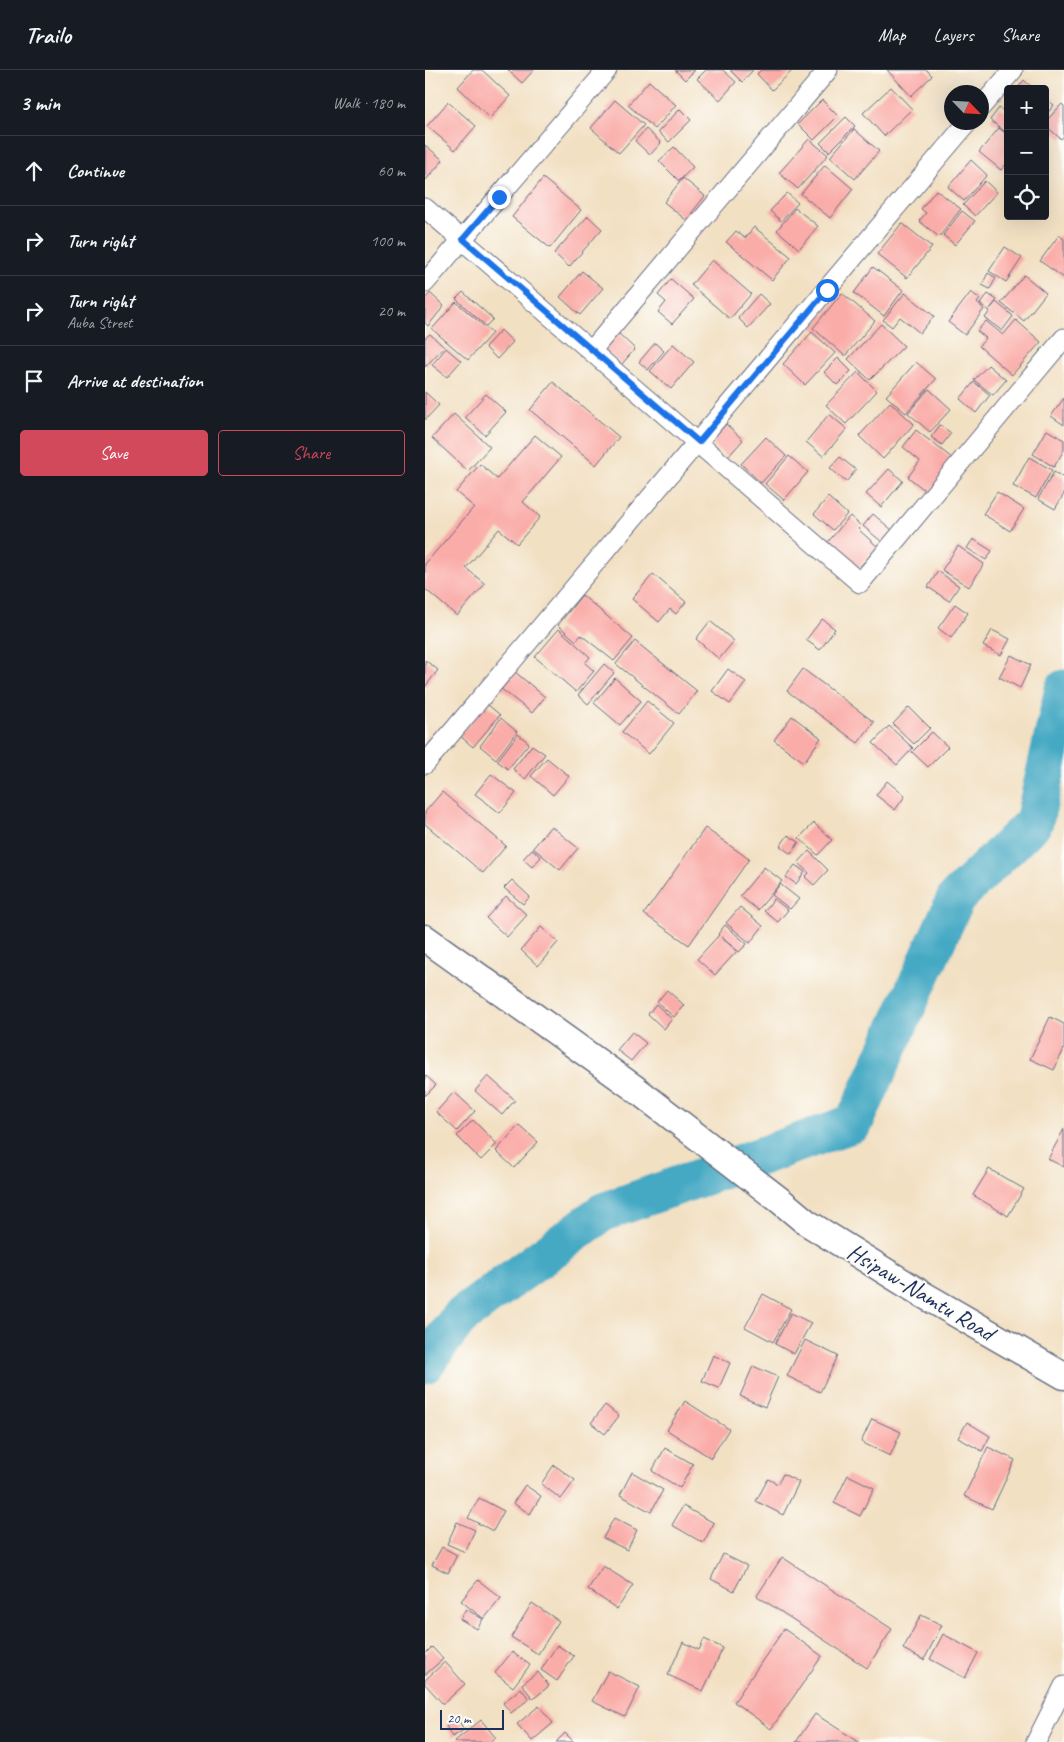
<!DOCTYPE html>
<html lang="en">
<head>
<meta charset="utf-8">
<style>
  :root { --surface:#171b24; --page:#20242c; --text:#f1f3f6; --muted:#9ea1a6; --line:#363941; --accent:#d1495b }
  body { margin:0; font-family:Caveat,sans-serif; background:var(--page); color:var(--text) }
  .controls { position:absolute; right:15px; top:15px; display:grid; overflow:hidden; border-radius:5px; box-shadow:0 5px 20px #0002 }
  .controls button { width:45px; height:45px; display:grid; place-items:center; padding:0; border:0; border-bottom:1px solid var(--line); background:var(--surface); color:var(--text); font:25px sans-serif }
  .compass { position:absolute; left:519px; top:15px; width:45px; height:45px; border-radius:50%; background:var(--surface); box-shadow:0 5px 20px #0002; rotate:115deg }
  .scale { position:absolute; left:15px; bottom:12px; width:64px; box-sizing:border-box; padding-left:5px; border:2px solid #1b2f5e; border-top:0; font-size:14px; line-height:18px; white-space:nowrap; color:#1b2f5e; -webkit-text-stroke:4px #fdfcf7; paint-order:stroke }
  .stop { position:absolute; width:15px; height:15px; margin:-11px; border:4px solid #1a73e8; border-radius:50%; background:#fff }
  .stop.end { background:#1a73e8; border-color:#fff; box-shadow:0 1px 5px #0008 }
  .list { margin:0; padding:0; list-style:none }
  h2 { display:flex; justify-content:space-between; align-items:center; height:65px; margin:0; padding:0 20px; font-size:21px }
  h2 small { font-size:16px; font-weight:400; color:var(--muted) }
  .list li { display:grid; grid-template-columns:32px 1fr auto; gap:15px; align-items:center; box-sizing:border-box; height:70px; padding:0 20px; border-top:1px solid var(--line) }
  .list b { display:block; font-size:19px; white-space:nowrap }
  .list p { margin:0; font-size:16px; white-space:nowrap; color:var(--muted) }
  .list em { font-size:16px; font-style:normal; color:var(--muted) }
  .actions { display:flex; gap:10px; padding:15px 20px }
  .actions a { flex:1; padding:11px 0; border:1px solid var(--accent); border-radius:5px; text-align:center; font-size:18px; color:var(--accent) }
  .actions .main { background:var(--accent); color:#fff }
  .icon { flex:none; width:28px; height:28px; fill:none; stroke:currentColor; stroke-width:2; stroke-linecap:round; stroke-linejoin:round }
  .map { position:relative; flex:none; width:639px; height:1672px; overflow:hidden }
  header { display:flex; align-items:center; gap:30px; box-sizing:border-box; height:70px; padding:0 25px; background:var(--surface); border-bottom:1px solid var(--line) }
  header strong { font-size:24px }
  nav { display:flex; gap:28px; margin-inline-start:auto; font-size:18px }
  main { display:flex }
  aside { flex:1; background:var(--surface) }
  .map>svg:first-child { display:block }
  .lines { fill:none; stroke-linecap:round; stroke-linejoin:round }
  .river { stroke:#44a9c4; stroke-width:39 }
  .building { fill:#faaca8 }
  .street-casing { stroke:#666d81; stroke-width:21 }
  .secondary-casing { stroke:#666d81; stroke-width:29 }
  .street { stroke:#fff; stroke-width:19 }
  .secondary { stroke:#fff; stroke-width:26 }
  .route { stroke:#1a73e8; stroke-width:6 }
  .labels { text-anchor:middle; stroke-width:4; stroke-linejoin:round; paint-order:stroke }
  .street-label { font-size:24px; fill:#1b2f5e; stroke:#fdfcf7 }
</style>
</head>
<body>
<header>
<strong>Trailo</strong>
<nav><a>Map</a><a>Layers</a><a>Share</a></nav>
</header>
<main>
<aside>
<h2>3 min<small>Walk · 180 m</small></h2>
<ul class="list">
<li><svg class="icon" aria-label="ahead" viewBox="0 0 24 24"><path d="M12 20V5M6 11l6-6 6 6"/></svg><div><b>Continue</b></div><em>60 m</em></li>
<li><svg class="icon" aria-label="right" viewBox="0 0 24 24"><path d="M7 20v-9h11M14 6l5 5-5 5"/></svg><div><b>Turn right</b></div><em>100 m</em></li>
<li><svg class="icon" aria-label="right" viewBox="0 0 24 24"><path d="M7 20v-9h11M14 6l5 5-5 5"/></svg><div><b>Turn right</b><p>Auba Street</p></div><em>20 m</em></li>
<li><svg class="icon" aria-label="arrive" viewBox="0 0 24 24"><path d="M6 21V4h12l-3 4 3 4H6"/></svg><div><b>Arrive at destination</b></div></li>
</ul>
<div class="actions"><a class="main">Save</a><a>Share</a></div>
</aside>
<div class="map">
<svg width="639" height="1672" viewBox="0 0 639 1672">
  <rect width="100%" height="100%" fill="#fdfcf7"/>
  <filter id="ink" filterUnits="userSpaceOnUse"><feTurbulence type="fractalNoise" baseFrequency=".02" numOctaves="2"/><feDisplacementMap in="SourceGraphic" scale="10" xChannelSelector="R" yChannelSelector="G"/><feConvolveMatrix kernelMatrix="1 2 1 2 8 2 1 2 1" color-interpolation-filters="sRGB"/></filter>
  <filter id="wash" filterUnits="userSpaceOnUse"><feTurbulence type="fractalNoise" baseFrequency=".0096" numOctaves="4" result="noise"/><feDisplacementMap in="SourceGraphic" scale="20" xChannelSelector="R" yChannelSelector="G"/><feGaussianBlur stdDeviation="1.12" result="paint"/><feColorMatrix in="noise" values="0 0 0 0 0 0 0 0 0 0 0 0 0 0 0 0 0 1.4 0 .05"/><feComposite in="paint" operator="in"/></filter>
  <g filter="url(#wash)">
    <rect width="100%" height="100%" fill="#f2e0c3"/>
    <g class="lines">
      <path class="river" d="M0 1294 34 1248 178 1142 429 1053 531 828 609 752 639 619"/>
    </g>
    <g id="blocks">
      <path class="building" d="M48 0H57L85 26 65 48 33 17Z
        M83 0H109L97 13Z
        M250 0H270L260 10Z
        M281 0H298L311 12 295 30 272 9Z
        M305 0H328L317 12Z
        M336 0H368L347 20 332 4Z
        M462 0H502L507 6 486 26Z
        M599 10 609 19H592Z
        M224 11 251 35 230 59 203 35Z
        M466 17 487 39 459 66 438 43Z
        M620 28 629 35 620 46Z
        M190 30 219 55 194 83 166 58Z
        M397 30 413 46 389 70 373 54Z
        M23 32 51 56 30 80 2 56Z
        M637 34 639 36V66L636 69 620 55V52Z
        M574 38 583 44V64L565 50Z
        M255 39 266 50 244 72 233 62Z
        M421 47 430 56 404 82 395 73Z
        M574 58 583 65V92L576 100 554 82Z
        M221 59 236 73 225 85 210 71Z
        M429 59 454 81 430 109 405 87Z
        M384 69 403 85 373 119 354 103Z
        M0 75 18 90 0 111Z
        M249 77 268 97 254 111 234 91Z
        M546 90 562 105 539 131 523 117Z
        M400 95 428 119 405 148 376 124Z
        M118 108 156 140 125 178 87 147Z
        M258 108 280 126 261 150 239 132Z
        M560 111 572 122 550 146 538 135Z
        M511 120 536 139 514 167 494 151 501 143 496 139Z
        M362 123 373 133 356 151 345 141Z
        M370 138 393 156 374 179 352 160Z
        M537 141 550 151 530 175 518 165Z
        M163 146 177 159 144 197 129 183Z
        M477 153 507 177 482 208 452 184Z
        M329 157 366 187 347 210 301 172 311 161 320 168Z
        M634 165 639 169V208L615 191Z
        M580 177 597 188 581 212 564 201Z
        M287 190 326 224 305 249 266 215Z
        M448 197 478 220 459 246 429 223Z
        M157 201 178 218 155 245 135 227Z
        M563 203 571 208 565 219 557 215Z
        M599 205 621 223 599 251 576 233Z
        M246 209 269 229 247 254 233 242 241 232 233 225Z
        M38 222 68 249 61 256 31 229Z
        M546 222 555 229 552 233 559 239 540 265 523 252Z
        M5 223 19 236 3 256 0 253V229Z
        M417 223 450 251 420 286 388 258Z
        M480 223 509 246 495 263 475 247 467 257 458 250Z
        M334 224 345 234 323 258 313 248Z
        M563 224 572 230 565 239 571 232 588 246 577 261 560 248 565 241 555 234Z
        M31 232 67 263 43 290 7 259Z
        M591 250 616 272 587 305 554 276 561 268 552 261 561 251 578 265Z
        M456 254 479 276 445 310 423 289Z
        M76 260 88 272 72 289 60 277Z
        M191 261 210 279 196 295 177 277Z
        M387 262 410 283 380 315 358 294Z
        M5 264 19 277 0 297V268Z
        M230 273 239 281 223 300 214 292Z
        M248 274 269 292 246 319 225 301Z
        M21 278 36 291 22 307 7 295Z
        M413 288 426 301 412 315 399 302Z
        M491 292 511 309 481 343 461 326Z
        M563 295 581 310 568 325 549 310Z
        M433 302 452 321 421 354 401 335Z
        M128 312 194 367 171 395 105 340Z
        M549 312 565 325 551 343 535 329Z
        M504 319 526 339 505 362 483 343Z
        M0 322 14 335 0 350Z
        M61 324 81 342 60 365 40 347Z
        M639 328V355L626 346Z
        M465 332 489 354 458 389 434 366Z
        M29 344 65 377 43 401 7 368Z
        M404 344 422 359 398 386 381 372Z
        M301 354 318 370 302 388 285 372Z
        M515 355 526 363 517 375 506 367Z
        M491 360 532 392 506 425 483 407 495 391 478 377Z
        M622 360 639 370V380L629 397 608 384Z
        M110 365 136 387 98 432 115 447 92 474 74 459 41 498 60 514 32 546 0 519V494L49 437 31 422 55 394 72 409Z
        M341 367 361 386 336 413 316 394Z
        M364 386 383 402 359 430 340 414Z
        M415 387 431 400 421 412 405 398Z
        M604 387 627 400 611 428 588 416Z
        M464 399 478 411 456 437 441 424Z
        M629 402 639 408V424L630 439 613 429Z
        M572 422 599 439 585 461 558 444Z
        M403 427 422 444 408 460 389 444Z
        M448 444 467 460 457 472 438 456Z
        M425 446 436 456 433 459 453 477 432 500 402 473Z
        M548 469 567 481 561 490 542 478Z
        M533 476 559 494 544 517 517 500Z
        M513 501 534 516 524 531 503 517Z
        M228 504 261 532 251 544 245 539 234 552 207 529Z
        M157 525 208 568 189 591 156 565 151 571 133 555Z
        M530 534 543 543 526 568 513 558Z
        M397 549 410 559 395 580 381 570Z
        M285 551 309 571 294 589 271 569Z
        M134 559 165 587 160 593 169 601 151 622 110 587Z
        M567 560 585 569 576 585 558 576Z
        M210 571 272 621 254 644 191 594Z
        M586 585 606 595 595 618 574 607Z
        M0 590 13 600 0 617Z
        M179 594 189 603 163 634 153 625Z
        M303 599 321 612 305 634 287 621Z
        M378 599 449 652 433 673 362 621Z
        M89 601 120 627 107 643 75 618Z
        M190 608 216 631 195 655 169 633Z
        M222 631 249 653 224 684 197 662Z
        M62 634 75 645 48 677 34 665Z
        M484 637 505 658 489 674 468 654Z
        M367 646 396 668 379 692 349 670Z
        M76 648 92 662 71 689 55 676Z
        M464 656 488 678 472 695 448 673Z
        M507 662 523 677 503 697 487 682Z
        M93 664 104 673 83 699 72 691Z
        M107 675 120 684 100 709 88 699Z
        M122 688 144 706 128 725 106 706Z
        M66 704 91 723 75 743 50 724Z
        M462 711 480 726 470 740 451 725Z
        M17 722 81 776 58 803 0 754V742Z
        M389 753 407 770 393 785 374 768Z
        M126 756 153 778 135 800 108 778Z
        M280 758 324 789 264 875 219 844Z
        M363 765 374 772 366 784 355 776Z
        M107 779 116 787 107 797 98 789Z
        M384 781 403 800 389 815 380 807 384 803 373 793Z
        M370 795 380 802 371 814 361 807Z
        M339 797 357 811 333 840 315 826Z
        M87 810 105 827 98 834 79 818Z
        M355 814 374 829 365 839 347 825Z
        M81 826 102 845 82 867 61 848Z
        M349 829 363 840 353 852 339 841Z
        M315 837 338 856 325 873 301 853Z
        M300 855 322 874 314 882 296 867 312 881 290 905 272 889 294 865 293 864Z
        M116 857 133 872 113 896 96 880Z
        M242 920 259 935 249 947 232 932Z
        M231 934 247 949 239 959 223 944Z
        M625 947 639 954V979L629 1000 605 989Z
        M207 962 221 973 206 991 192 980Z
        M0 1005 11 1015 0 1026Z
        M63 1006 90 1030 77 1045 50 1021Z
        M29 1022 50 1041 32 1061 11 1042Z
        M48 1050 72 1074 56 1090 32 1066Z
        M94 1055 113 1072 89 1098 71 1081Z
        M639 1059V1097L623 1089Z
        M564 1099 599 1119 583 1146 548 1125Z
        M338 1224 366 1239 348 1272 320 1257Z
        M366 1243 386 1253 369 1284 350 1274Z
        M380 1270 413 1286 395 1322 362 1306Z
        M288 1285 305 1293 294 1318 277 1311Z
        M328 1296 353 1307 340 1337 315 1326Z
        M260 1331 304 1359 286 1388 242 1360Z
        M180 1335 194 1346 180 1364 166 1353Z
        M447 1349 476 1362 465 1386 436 1372Z
        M542 1352 565 1366 557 1381 533 1368Z
        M563 1377 590 1390 567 1439 539 1426Z
        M240 1378 268 1394 255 1418 227 1401Z
        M129 1395 150 1410 136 1429 116 1414Z
        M207 1402 238 1420 226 1442 195 1425Z
        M358 1404 374 1412 358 1445 331 1431 343 1409 353 1414Z
        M423 1405 449 1418 435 1446 409 1433Z
        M100 1415 116 1426 105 1444 88 1433Z
        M54 1428 79 1441 68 1461 43 1448Z
        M258 1436 289 1453 278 1473 247 1455Z
        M189 1448 212 1460 202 1480 178 1468Z
        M32 1452 50 1460 40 1482 22 1474Z
        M17 1477 32 1485 23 1503 7 1495Z
        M298 1484 322 1496 309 1521 286 1509Z
        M357 1487 467 1559 442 1598 332 1526Z
        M178 1496 208 1515 192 1539 163 1519Z
        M53 1510 76 1528 59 1549 36 1531Z
        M107 1533 134 1551 113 1584 86 1567Z
        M41 1539 58 1549 52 1559 35 1549Z
        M496 1545 517 1555 499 1590 478 1579Z
        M359 1559 397 1586 346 1659 309 1632Z
        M518 1564 553 1583 540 1608 505 1589Z
        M279 1569 298 1578 278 1621 243 1605 258 1572 274 1580Z
        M132 1575 149 1586 132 1611 116 1600Z
        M7 1577 18 1589 0 1605V1584Z
        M87 1582 105 1595 88 1617 70 1603Z
        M20 1592 40 1614 18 1634 0 1614V1610Z
        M183 1601 215 1617 200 1647 167 1631Z
        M113 1602 124 1616 108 1629 97 1614Z
        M96 1618 104 1629 86 1643 78 1633Z
        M114 1636 128 1653 107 1671 92 1654Z
        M390 1644 434 1672H371Z
        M33 1649 39 1660 27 1667 21 1656Z
        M56 1650 71 1668 65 1672H31L30 1671Z
        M140 1663 149 1672H131Z"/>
    </g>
  </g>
  <g filter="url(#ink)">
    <use href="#blocks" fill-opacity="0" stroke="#666d81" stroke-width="1"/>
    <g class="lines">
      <defs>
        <path id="street" d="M556 37 588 0
          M0 138 435 513 639 268
          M0 213 182 0
          M167 280 403 0
          M0 694 543 52
          M611 1672 639 1616"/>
        <path id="secondary" d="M0 868 208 1017 357 1132 381 1152 497 1224 639 1306"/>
      </defs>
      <use href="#street" class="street-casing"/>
      <use href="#secondary" class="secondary-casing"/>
      <use href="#street" class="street"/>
      <use href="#secondary" class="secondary"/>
    </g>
  </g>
  <g class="lines" filter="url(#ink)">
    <path class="route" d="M74 127 38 169 274 372 402 220"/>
  </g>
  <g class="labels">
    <g class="street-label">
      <text transform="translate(496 1222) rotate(31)" y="8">Hsipaw-Namtu Road</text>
    </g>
  </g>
</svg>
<div class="controls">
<button>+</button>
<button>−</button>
<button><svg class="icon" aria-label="locate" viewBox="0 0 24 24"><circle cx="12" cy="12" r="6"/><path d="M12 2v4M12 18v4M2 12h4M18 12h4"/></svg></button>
</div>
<svg class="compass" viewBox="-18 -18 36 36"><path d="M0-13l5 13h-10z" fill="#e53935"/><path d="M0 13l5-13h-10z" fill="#9ea1a6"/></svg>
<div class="scale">20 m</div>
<div class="stop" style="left:402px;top:220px"></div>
<div class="stop end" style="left:74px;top:127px"></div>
</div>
</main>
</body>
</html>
